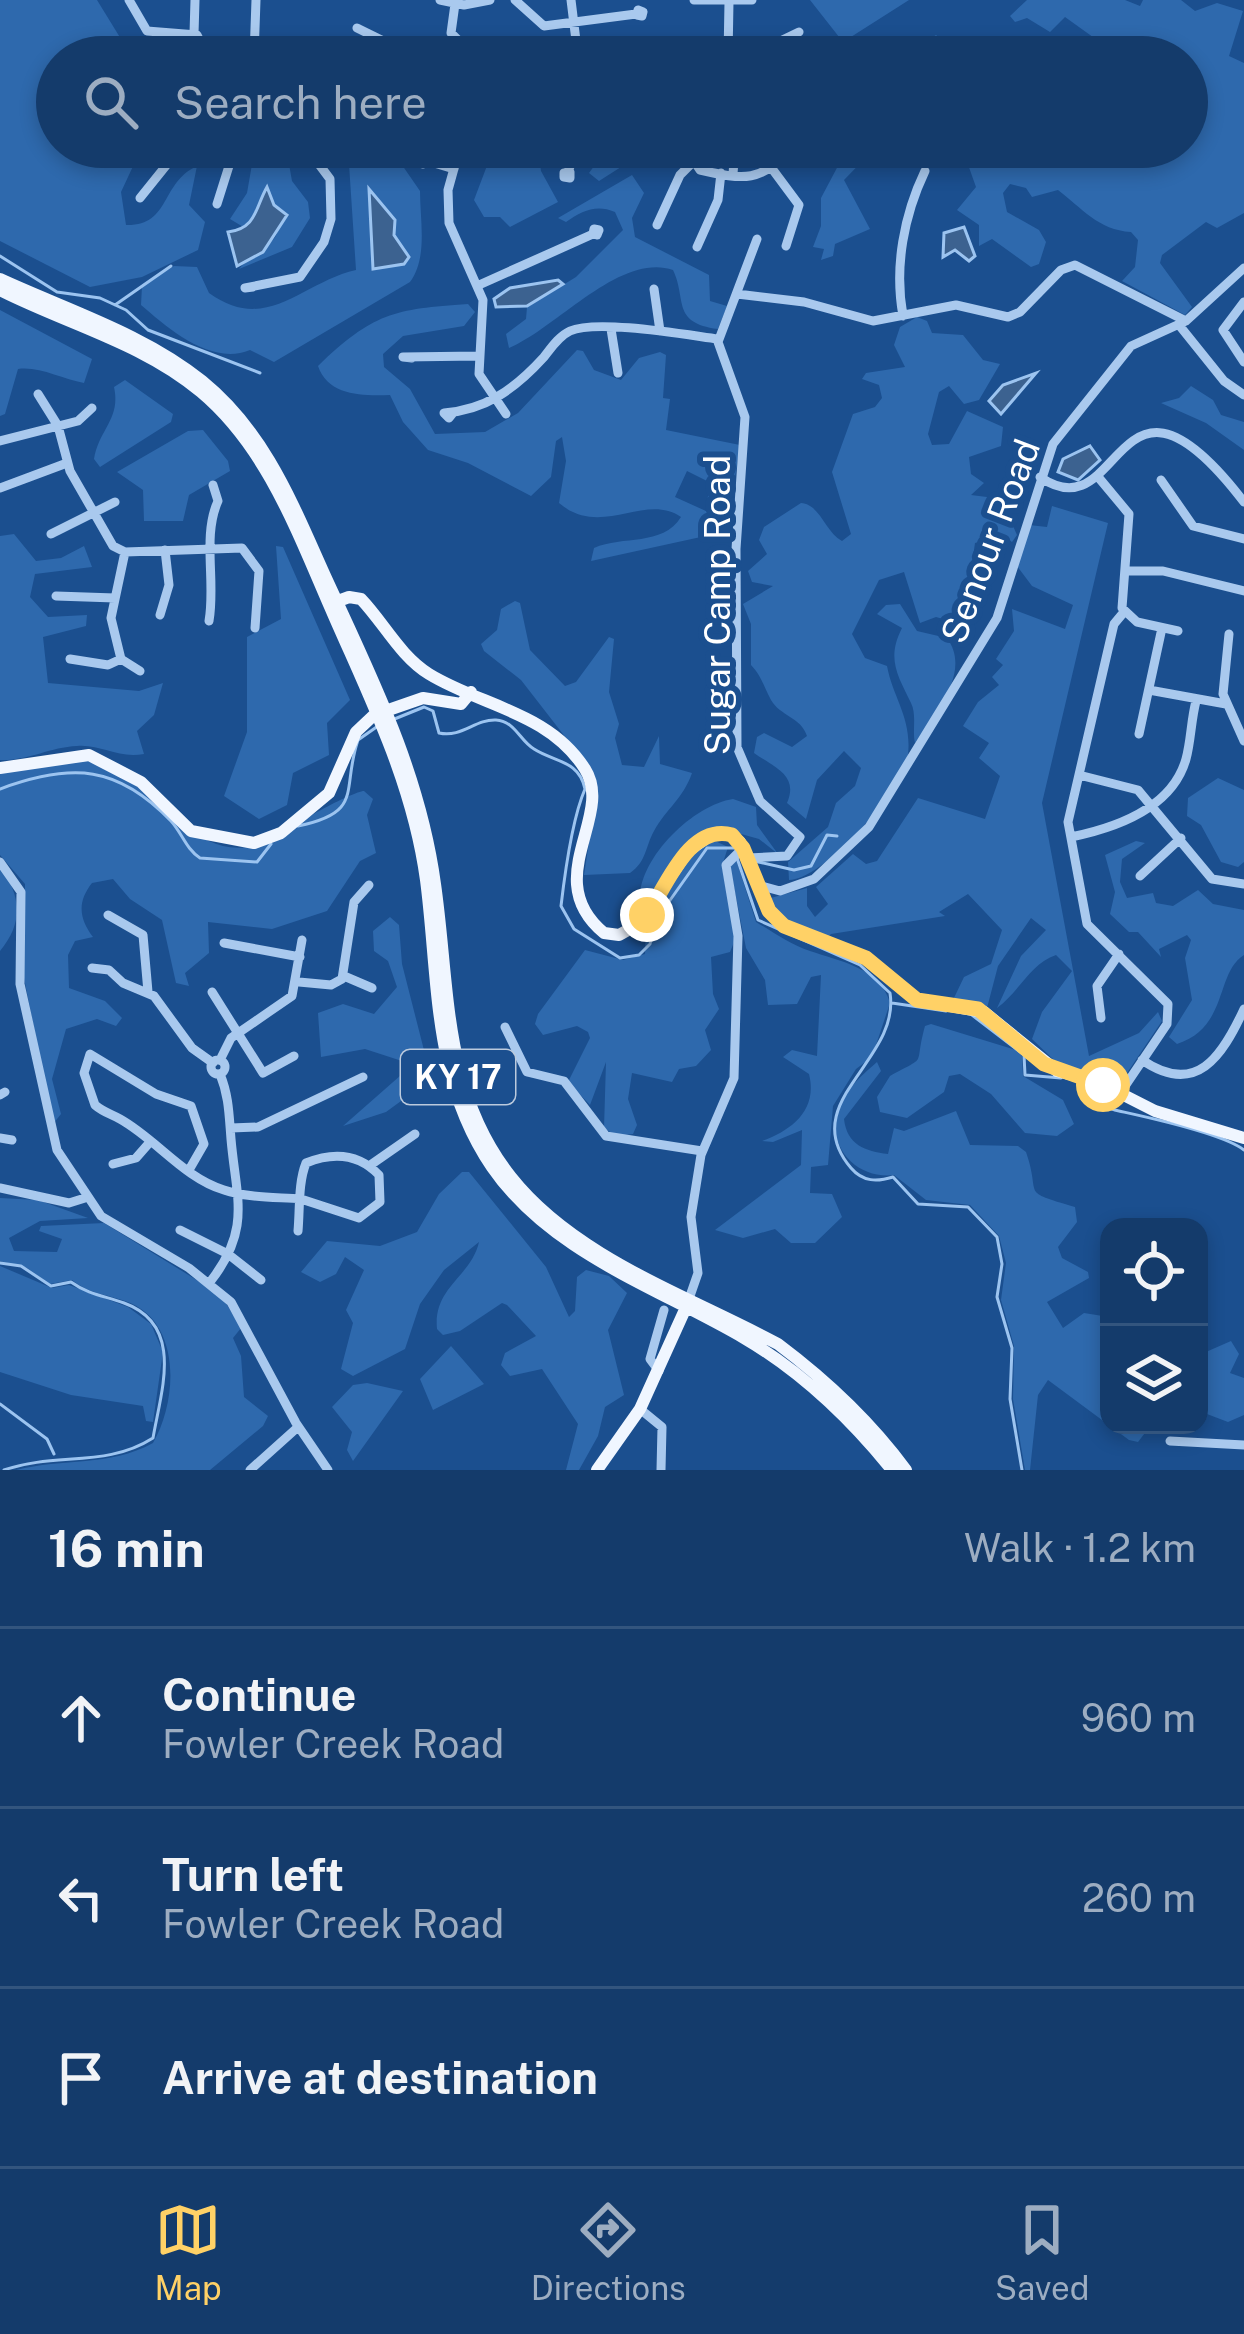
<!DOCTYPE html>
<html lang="en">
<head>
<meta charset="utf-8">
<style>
  :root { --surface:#143b6b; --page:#1d4271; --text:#f1f3f6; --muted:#9dadc1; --line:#33557e; --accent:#ffd166 }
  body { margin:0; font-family:"Public Sans",sans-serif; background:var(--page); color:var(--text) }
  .controls { position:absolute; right:36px; bottom:36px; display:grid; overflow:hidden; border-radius:24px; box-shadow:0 6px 18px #0003 }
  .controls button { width:108px; height:108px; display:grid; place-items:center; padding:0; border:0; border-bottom:3px solid var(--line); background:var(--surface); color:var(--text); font:60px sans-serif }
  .stop { position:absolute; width:36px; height:36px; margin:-27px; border:9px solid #ffd166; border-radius:50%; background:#fff }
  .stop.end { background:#ffd166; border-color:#fff; box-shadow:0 3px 12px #0008 }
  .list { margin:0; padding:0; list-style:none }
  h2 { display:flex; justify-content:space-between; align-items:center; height:156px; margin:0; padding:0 48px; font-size:51px }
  h2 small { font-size:39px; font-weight:400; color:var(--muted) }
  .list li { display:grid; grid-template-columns:78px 1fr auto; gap:36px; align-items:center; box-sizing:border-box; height:180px; padding:0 48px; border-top:3px solid var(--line) }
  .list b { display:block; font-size:45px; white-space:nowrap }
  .list p { margin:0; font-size:39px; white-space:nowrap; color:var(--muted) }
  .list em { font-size:39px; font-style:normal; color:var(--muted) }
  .icon { flex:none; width:66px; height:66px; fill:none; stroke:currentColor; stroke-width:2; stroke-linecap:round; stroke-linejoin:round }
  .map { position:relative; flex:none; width:1244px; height:1470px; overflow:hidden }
  .search { position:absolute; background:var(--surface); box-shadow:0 6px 18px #0003; left:36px; right:36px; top:36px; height:132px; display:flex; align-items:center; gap:30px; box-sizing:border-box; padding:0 42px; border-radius:66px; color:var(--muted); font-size:45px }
  .sheet { height:696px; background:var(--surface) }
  nav { display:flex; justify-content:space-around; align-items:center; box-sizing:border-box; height:168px; border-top:3px solid var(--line); background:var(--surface); font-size:33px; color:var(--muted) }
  nav a { display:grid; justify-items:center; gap:6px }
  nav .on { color:var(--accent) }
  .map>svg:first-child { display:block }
  .green { fill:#2e69ad }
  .water { fill:#3c6290; stroke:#9cc4f0; stroke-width:3 }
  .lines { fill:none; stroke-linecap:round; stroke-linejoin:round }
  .stream { stroke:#9cc4f0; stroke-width:3 }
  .minor { stroke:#a9c9ee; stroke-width:9 }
  .major { stroke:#f0f6ff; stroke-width:12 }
  .route { stroke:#ffd166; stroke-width:15 }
  .labels { text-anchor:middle; stroke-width:12; stroke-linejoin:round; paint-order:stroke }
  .shield { fill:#1b4f8f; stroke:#bbcadd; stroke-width:3 }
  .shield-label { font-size:33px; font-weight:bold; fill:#fff }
  .street-label { font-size:36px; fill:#fff; stroke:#1b4f8f }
</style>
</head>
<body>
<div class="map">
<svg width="1244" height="1470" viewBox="0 0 1244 1470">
  <rect width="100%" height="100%" fill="#1b4f8f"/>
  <path class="green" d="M0 0H97L132 57H57V147H142L121 192 126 225C171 226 160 183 197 166L189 205 205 222 198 250 142 277 90 287 0 241Z
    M810 0H909L843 42Z
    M1027 0H1125L1140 6 1143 0H1181L1195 11 1217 3 1243 11 1229 56 1244 63V213L1217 228 1206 222 1162 255 1160 263 1192 307 1185 315 1122 281 1135 267 1138 240 1131 232C1098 230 1082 208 1058 190L1032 197 1026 188 1010 184 1003 193 1007 212 1039 230 1046 242 1039 264 1031 267 992 239 979 246V225L957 210 976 187 966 159 937 151 923 160 911 147H1187V57H1105L1104 45 1065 17 1050 32 1027 18 1015 22 1010 16Z
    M936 35 945 43V57H902Z
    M255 147H286L292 181 308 202 310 218 292 247 239 269C270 232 291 253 268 189L245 228 230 219 247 193Z
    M367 147H405L400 162 420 191C420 220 428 258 410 282L274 362 250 350C211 366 169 329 141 305L142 286 174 266 197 267 209 293C267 335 302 282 356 270L349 164Z
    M487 147H538L541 171 558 202 510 227 500 217H484L474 200 488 163Z
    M608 147H637L643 153 599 181 589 173Z
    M848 147H876L844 180 870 229 835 244 833 256 821 260 824 249 813 247 821 226V198Z
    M632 175 644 193 632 218 635 237 709 275 710 301 727 306 718 329C671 323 687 299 673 270 620 252 557 328 509 348L506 334 526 319 527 307 576 277 623 230 615 212C596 204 582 211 566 222L558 218Z
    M468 304 475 312 464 326 403 336 383 354 384 367 410 389 435 434 485 432 518 413 577 350 583 351 594 370 621 380 639 358 660 352 666 355 663 398 670 399 666 430 740 445 732 496 716 505 707 501 711 483 687 471 675 497 728 521 710 535 591 561 594 548C623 535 662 547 681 517 645 492 601 539 559 503L566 461 562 437 556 441 551 477 531 496 468 463 428 450 403 422 390 395C363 396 328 396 318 366 373 313 394 309 468 304Z
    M0 310 92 359 84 383C62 379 39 366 18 369L5 414 0 416Z
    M917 317 927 321 932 333 963 335 983 360 1000 364 979 400 964 404 949 386 939 392 928 434 932 445 949 444 967 411 1003 427 1001 446 969 457 971 474 984 483 971 495 1003 499 1001 515 1009 517 1017 535 1012 542 1004 536 975 543 966 605 954 622 936 617 920 623 904 572 879 580 852 634 865 658 887 666C893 698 912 718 908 755 904 788 824 880 789 880L788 862 828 827 836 803 855 786 861 768 844 751 817 780 806 819 787 803C799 775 775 768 754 753L757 737 764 733 792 747 807 736C801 717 780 716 771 700 763 685 762 677 751 665V624L743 604 773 586 752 582 748 571 767 554 759 540 764 527 801 503C820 504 825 532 842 541L851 534 832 472 853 414 875 407 882 398 879 385 862 379 866 373 905 367 894 345 900 327Z
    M125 380 173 414 171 422 100 467 94 459C99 429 121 419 114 387Z
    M1191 386 1213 400 1221 415 1244 422V450L1206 423 1161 403 1179 398Z
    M203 430 228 461 230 471 189 495 183 521H144L143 490 117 472 188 431Z
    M1052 506 1108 523 1042 803 1089 1056 1139 1033 1158 1012 1162 1021 1125 1076 1112 1084 1058 1064 1032 1039 1042 1012 1072 971 1056 955C1031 963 1019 992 997 1008L1021 956 1046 930 1031 918 998 966 987 1008 953 1000 964 977 991 964 1002 930 968 894 939 912 945 916 831 934 826 939 784 918 767 899 807 888V906L815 917 828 904 816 887 853 854 866 864 877 861 918 798 985 819 1000 776 979 758 989 743 963 726 978 702 999 685 992 677 1003 665 996 659 1014 631 1012 609 1065 629 1073 605 1032 586 1017 566 1029 525 1047 527Z
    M14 534 36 561 61 558 84 546 92 567 35 574 30 597 48 617 87 615 86 626 43 637 48 683 139 691 163 683 154 715 137 731 144 754C118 759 101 744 77 746 50 747 28 761 0 760V536Z
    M276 546 283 547 350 700 327 723 329 755 293 773 287 805 259 819 224 796 247 732V637L281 619Z
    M515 601 520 603 530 650 565 686 576 682 609 637 614 639 609 692 619 724 615 738 622 765 644 767 659 736 660 764 692 773C683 799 666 809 654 831 645 847 647 861 630 873L584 875 597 790 594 774 521 680 484 651 481 644 497 630 501 609Z
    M900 604 917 631 947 638C972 672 935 714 915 743 912 731 917 715 911 703 898 676 886 659 902 628L877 614 886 605Z
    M90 760C104 767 120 772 132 781 175 814 216 873 275 836 289 827 353 791 364 791L373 799 367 815 376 853 360 861 327 911 272 929 208 922 209 953 185 973 189 986 176 983 162 920 130 899 113 879 92 883C77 902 79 918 93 937L75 941 68 955 69 988 105 1001 122 1018 116 1026 97 1019 66 1029 52 1079 61 1114 53 1124 24 978 25 884 0 855V771Z
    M1218 778 1244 790V862L1238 867 1221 862 1201 825 1187 816 1188 798Z
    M733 799 756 807 757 825 778 854 759 839 716 827 679 853 641 910C630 866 691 805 733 799Z
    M711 839 728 847 722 866 735 940 730 952 711 957 713 994 719 1009 705 1030 711 1050 696 1066 679 1069 672 1082 632 1073 628 1099 637 1125 633 1134 616 1136 604 1128 606 1062 590 1105 568 1082 590 1038 588 1032 577 1026 543 1035 535 1024 538 1014 585 950 623 960 645 954 646 922 688 857Z
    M1136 841 1145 843 1122 859 1120 882 1127 898 1153 893 1156 903 1173 906 1198 890 1213 904 1244 910V955C1215 973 1229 1027 1177 1044L1169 1037 1192 1000 1185 958 1191 940 1187 935 1159 949 1161 957 1138 932H1129L1110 914 1115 892 1105 855Z
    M736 859 756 922C773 932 791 945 810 951 839 961 881 968 890 1003L872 1057 856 1069 833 1106 828 1165 811 1167 810 1193 832 1194 842 1217 815 1243H791L775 1229 743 1238 715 1230 801 1165 802 1130 773 1142 762 1141C792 1130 818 1110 809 1074L783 1057 792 1050 817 1056 821 975 811 977 797 1004 768 1005 765 980 746 948 730 867Z
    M0 866C21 896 24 922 0 951Z
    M390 917 399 925 402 964 426 1058 405 1062 365 1049 321 1057 318 1013 343 1004 374 1014 397 987 388 961 374 951 373 931Z
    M931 1024 1016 1050 1022 1056 1023 1076 1063 1100 1074 1124 1057 1136 1025 1133 991 1094 960 1074 949 1076 944 1092 907 1118 880 1112 877 1097 890 1076C930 1054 913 1069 925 1026Z
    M877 1062 881 1071 844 1119C847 1145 865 1151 888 1154L894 1128 904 1131 956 1111 970 1145 1018 1146 1026 1152C1042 1198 1018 1190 1075 1207L1077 1222 1058 1247 1062 1258 1088 1272 1089 1278 1047 1302 1063 1328 1084 1313 1109 1317V1425H1151L1138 1442 1129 1440 1048 1380 1038 1395 1030 1470H1025L1013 1399 1014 1346 1001 1300 1006 1263 999 1236 970 1205 926 1200 894 1175C861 1179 830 1153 836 1116 840 1094 861 1076 877 1062Z
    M409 1068 415 1071 412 1093 386 1112 343 1126Z
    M462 1172H469L546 1267 569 1317 575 1311 577 1277 586 1270 609 1276 627 1293 608 1330 624 1395 605 1407 598 1436 579 1470H566L578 1424 542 1369 510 1376 501 1365 505 1353 536 1336 507 1305 502 1303 460 1331 443 1335 437 1329C433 1287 471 1277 479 1242L444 1270 420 1304 405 1349 353 1376 341 1369 353 1323 346 1310 364 1270 345 1257 336 1274 320 1282 301 1272 327 1241 380 1246 417 1232 439 1194Z
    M0 1198 38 1200 88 1218 40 1221 9 1238 14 1251 57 1252 62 1239 39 1231 41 1226 104 1223 221 1295 241 1328 233 1338 241 1356 244 1397 268 1416 263 1426 210 1470H16C63 1458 109 1467 153 1443 178 1400 182 1320 125 1301 105 1294 90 1294 72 1280L50 1284 27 1268 0 1261Z
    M0 1266 52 1288 69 1285 128 1307 151 1324 163 1352 153 1422 146 1421 143 1406 71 1395 0 1372Z
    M1231 1341 1239 1354 1230 1373 1244 1378V1415L1228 1422 1199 1411V1355Z
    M451 1346 484 1384 433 1410 420 1379Z
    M367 1383 403 1391 353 1461 347 1450 352 1432 332 1407 353 1385Z"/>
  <path class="water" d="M267 187 274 205 287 215 263 252 237 266 228 232C257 228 255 208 267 187Z
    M369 189 395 220 394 235 409 257 404 264 373 269Z
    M964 227 975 256 969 261 955 250 943 257 944 233Z
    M558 280 563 284 527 306 496 307 494 299 510 288Z
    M1036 373 1001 414 989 401 1003 385Z
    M1090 446 1100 460 1078 480 1058 472 1063 459Z"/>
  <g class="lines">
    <path class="stream" d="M0 256 57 292 100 298 126 310 148 330 260 373
      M115 305 171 266
      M392 720 424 707 433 711 439 733C462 738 475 719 496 720 515 721 520 741 534 749 554 762 579 760 585 789 572 819 565 872 561 906L574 929 620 958 639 955 650 944 656 920 707 848H735
      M0 789C73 762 118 766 171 821 182 833 186 849 200 858L257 862 271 844
      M298 826C365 812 341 790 358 740L378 726
      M737 858 758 920 860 965 890 993C901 1061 795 1102 851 1168 863 1182 877 1182 893 1177L918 1204 968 1207 997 1237 1002 1264 997 1297 1012 1348 1010 1399 1022 1470
      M754 861 794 870 811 866 827 835 837 836
      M892 1003 946 1011
      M972 1015 1024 1055 1025 1075 1061 1078
      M1081 1083C1094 1093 1100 1108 1119 1111 1146 1117 1222 1133 1244 1150
      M0 1263 21 1266 51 1286 71 1282C89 1295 105 1296 124 1303 185 1325 161 1391 153 1438 106 1468 56 1452 4 1470
      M0 1404 47 1439 54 1454"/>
    <path class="minor" d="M129 0 147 31 197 35 208 57
      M440 0 464 5 490 0
      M515 0 544 26 636 14
      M571 0 578 57
      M694 0H752
      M455 4 451 33 475 57
      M638 10 643 12 642 16 637 15Z
      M357 28 416 57
      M194 34 195 0
      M728 47 770 46 799 32
      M254 57 256 0
      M301 57 304 50 306 57
      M728 57 729 2
      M460 147 448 190 449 223 483 300 479 374 506 414
      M685 147 700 170C744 180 762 183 791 147
      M821 147 822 148
      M429 162 423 164 421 159 454 169
      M773 170 799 205 786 246
      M568 171 579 147
      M570 172V178L564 177V173Z
      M733 174 735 147
      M140 198 181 147
      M217 204 235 147
      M657 225 680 175 692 163
      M594 229 599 230 597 235 593 234Z
      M697 247 718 200 721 173
      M479 285 593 234
      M253 287 245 288 300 277 324 242 331 219 330 179 306 147
      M654 289 660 331
      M737 294 804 302 873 321 956 305 1008 317 1020 312 1061 270 1075 265 1186 321
      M1244 302 1223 330 1244 362
      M903 316C894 267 904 215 925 171
      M1179 325 1224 381 1244 395
      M611 329 618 373
      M412 358 403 357 478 356
      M38 394 58 426 70 471 113 546 125 552 242 548 259 571 255 628
      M453 413 449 418 444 413C485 410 514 390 544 357 551 348 559 336 570 331 597 319 687 335 718 339
      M0 441 78 421 92 408
      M1040 477C1124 535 1114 332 1244 502
      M1099 478 1129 514 1122 608 1137 622 1178 631
      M1161 480 1193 526 1244 539
      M0 488 67 463
      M51 534 115 502
      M1126 571H1163L1244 591
      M56 596 115 598
      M160 615 169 585 165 550
      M209 621C216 582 202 536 218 501L213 485
      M1229 634 1223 694 1244 741
      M70 659 108 665 121 659
      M121 659 111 618 125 552
      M121 659 140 671
      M1149 690 1226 704
      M1139 734 1162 628
      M1079 775 1138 790 1212 879 1244 884
      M1071 837C1115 828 1172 809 1186 759 1191 741 1191 720 1196 701
      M748 858 787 856 800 837 760 801 737 747 736 549 745 417 718 342 757 239
      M0 862 21 892 20 984 57 1150 101 1216 189 1268 231 1302 296 1423 328 1470
      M1140 876 1181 838
      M758 885 780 891 814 879 869 827 997 618 1053 444 1131 346 1186 321 1244 268
      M108 915 143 935 148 992
      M224 943 300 957
      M92 968 109 970 123 983 154 996 192 1048 213 1063
      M344 976 372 988
      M299 982 331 985 342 979 354 902 369 885
      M212 992 263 1073 294 1056
      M1101 1018 1097 986 1119 954
      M505 1027 527 1072 564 1081 606 1136 702 1151
      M211 1067a7 7 0 1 1 14 0a7 7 0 1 1-14 0Z
      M220 1060 231 1038 292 996 302 940
      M1142 1060C1196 1097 1222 1057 1244 1009
      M0 1095 5 1092
      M1119 1095 1167 1024 1168 1004 1087 924 1068 822 1114 624 1124 612
      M231 1128 258 1127 363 1077
      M0 1138 12 1140
      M113 1164 136 1158 150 1142
      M369 1166 415 1134
      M189 1170 204 1144 191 1106 156 1094 90 1054 84 1073 95 1105C103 1112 111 1114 120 1119 156 1139 184 1178 224 1190 248 1198 275 1197 301 1199L304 1200 359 1218 380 1202 379 1175C358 1153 333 1152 306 1163 298 1183 300 1209 298 1231
      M0 1188 69 1203 85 1198
      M180 1230 228 1254 261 1280
      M210 1282C252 1229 236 1198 231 1139 229 1115 229 1096 220 1074
      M690 1296 698 1273 691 1217 701 1155 734 1078 738 936 726 865 743 848
      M659 1371 650 1359 664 1310
      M640 1409 662 1427 661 1470
      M1170 1441 1244 1445
      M250 1470 298 1427"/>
    <path class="major" d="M0 279C67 310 144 334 202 381 266 433 293 505 326 578 372 678 420 773 435 884 450 988 442 1090 511 1177 575 1258 689 1296 778 1344 826 1380 870 1421 906 1470
      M0 290C67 324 143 343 201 392 269 449 299 537 334 616 372 703 413 784 426 880 439 980 432 1079 492 1167 551 1253 657 1287 744 1338 802 1372 850 1418 892 1470
      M330 604 349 597 361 599C384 623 400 656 429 674 481 706 549 712 585 769 615 816 539 879 604 933L619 935 637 925 688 851 712 834 727 833 740 842 769 911 784 926 866 958 917 1000 984 1012 1057 1071 1096 1081 1155 1111 1244 1138
      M0 768 89 755 141 782 191 831 254 843 281 833 329 793 356 732 374 715 423 698 461 704 471 692
      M597 1470 640 1409 688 1303"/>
  </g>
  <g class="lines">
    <path class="route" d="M647 915C666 887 689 823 732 835L743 848 769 911 784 926 866 958 917 1000 978 1009 1044 1064 1103 1085"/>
  </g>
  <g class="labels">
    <rect class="shield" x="401" y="1050" width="114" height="54" rx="9"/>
    <g class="shield-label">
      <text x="458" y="1089">KY 17</text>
    </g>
    <g class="street-label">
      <text transform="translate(990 541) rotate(-69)" y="13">Senour Road</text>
      <text transform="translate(717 605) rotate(-90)" y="13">Sugar Camp Road</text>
    </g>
  </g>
</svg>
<div class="controls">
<button><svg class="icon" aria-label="locate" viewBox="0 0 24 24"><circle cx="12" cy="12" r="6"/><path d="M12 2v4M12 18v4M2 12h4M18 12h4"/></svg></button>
<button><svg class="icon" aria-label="layers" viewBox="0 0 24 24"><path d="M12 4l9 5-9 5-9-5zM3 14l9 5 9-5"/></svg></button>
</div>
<div class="stop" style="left:1103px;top:1085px"></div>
<div class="stop end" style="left:647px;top:915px"></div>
<div class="search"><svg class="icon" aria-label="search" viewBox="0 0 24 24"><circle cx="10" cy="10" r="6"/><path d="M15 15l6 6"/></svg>Search here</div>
</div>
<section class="sheet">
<h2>16 min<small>Walk · 1.2 km</small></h2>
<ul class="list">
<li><svg class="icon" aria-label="ahead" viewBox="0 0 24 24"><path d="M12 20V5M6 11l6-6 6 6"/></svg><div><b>Continue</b><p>Fowler Creek Road</p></div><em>960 m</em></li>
<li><svg class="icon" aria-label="left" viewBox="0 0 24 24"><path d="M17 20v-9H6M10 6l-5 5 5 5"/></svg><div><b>Turn left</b><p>Fowler Creek Road</p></div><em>260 m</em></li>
<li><svg class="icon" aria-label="arrive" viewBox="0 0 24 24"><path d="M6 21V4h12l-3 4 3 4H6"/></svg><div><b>Arrive at destination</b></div></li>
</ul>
</section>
<nav>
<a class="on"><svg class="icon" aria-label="map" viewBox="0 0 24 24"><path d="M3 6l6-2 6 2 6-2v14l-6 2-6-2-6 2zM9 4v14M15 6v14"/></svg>Map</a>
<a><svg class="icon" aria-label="directions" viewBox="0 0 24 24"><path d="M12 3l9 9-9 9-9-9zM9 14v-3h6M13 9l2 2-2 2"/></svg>Directions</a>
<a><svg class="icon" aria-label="saved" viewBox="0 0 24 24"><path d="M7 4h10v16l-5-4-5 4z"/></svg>Saved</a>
</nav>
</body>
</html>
